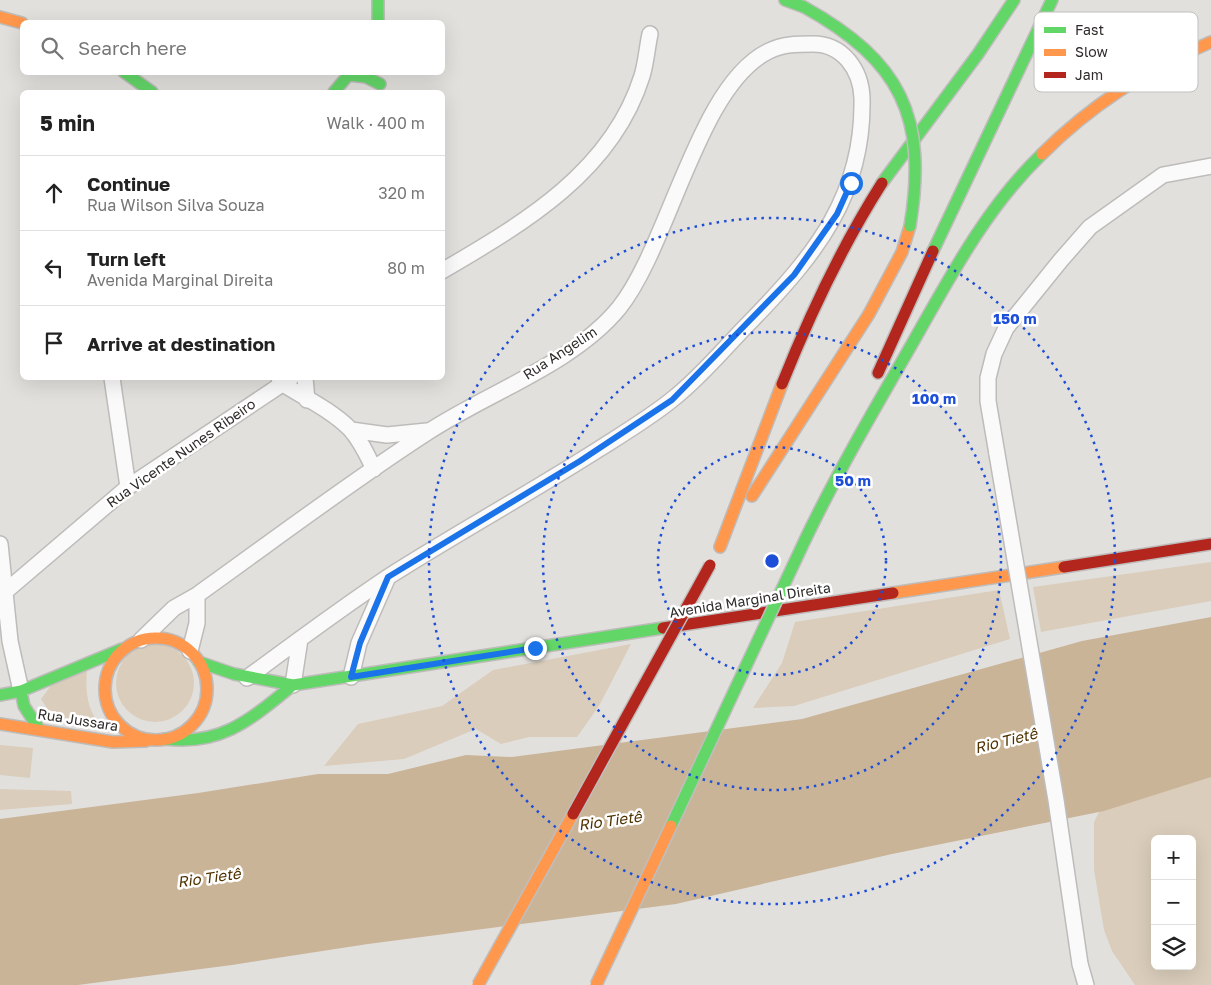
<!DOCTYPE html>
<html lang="en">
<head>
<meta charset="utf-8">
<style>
  :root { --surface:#fff; --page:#f6f6f6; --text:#222; --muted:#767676; --line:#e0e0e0 }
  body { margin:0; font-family:"Golos Text",sans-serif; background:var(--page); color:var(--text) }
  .controls { position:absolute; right:15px; bottom:15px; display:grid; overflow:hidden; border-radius:8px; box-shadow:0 5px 20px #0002 }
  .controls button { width:45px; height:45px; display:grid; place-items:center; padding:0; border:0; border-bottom:1px solid var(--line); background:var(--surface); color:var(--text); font:25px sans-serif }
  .stop { position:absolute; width:15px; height:15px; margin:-11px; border:4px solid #1a73e8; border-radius:50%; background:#fff }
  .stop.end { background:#1a73e8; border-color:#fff; box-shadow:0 1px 5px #0008 }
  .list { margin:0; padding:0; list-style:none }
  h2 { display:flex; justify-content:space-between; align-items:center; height:65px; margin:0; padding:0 20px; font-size:21px }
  h2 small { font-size:16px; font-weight:400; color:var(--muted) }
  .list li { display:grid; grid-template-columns:32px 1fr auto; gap:15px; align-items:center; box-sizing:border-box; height:75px; padding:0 20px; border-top:1px solid var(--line) }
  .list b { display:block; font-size:19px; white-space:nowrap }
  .list p { margin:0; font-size:16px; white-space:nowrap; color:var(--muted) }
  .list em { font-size:16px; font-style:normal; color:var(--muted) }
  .icon { flex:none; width:28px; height:28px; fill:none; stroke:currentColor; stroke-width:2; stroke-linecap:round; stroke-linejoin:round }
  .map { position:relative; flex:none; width:1211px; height:985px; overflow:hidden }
  .search { position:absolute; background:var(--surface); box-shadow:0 5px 20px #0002; left:20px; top:20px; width:425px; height:55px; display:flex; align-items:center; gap:12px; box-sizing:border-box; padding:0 18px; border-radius:8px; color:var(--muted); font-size:19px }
  .panel { position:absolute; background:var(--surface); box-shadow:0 5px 20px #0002; left:20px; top:90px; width:425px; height:290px; border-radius:8px }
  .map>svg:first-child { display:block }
  .green { fill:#dacdbb; fill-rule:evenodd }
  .water { fill:#cab498 }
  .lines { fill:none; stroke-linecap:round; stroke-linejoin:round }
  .street-casing { stroke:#bebcba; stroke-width:18 }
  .fast-casing { stroke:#bebcba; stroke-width:14 }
  .slow-casing { stroke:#bebcba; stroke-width:14 }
  .jam-casing { stroke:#bebcba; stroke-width:14 }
  .street { stroke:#fbfafa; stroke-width:15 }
  .fast { stroke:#63d668; stroke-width:11 }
  .slow { stroke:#ff974d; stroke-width:11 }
  .jam { stroke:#b3261e; stroke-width:11 }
  .street-bridge-casing { stroke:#bebcba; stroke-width:18; stroke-linecap:butt }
  .fast-bridge-casing { stroke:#bfbebc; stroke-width:14; stroke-linecap:butt }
  .slow-bridge-casing { stroke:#bfbebc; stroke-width:14; stroke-linecap:butt }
  .jam-bridge-casing { stroke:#bfbebc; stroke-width:14; stroke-linecap:butt }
  .street-bridge { stroke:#fbfafa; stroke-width:15 }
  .fast-bridge { stroke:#63d668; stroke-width:11 }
  .slow-bridge { stroke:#ff974d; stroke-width:11 }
  .jam-bridge { stroke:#b3261e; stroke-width:11 }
  .route { stroke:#1a73e8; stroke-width:6 }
  .ring { fill:none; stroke:#1d4ed8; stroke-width:2.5; stroke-dasharray:2.5 5 }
  .labels { text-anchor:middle; stroke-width:5; stroke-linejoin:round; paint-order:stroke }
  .street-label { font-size:14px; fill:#2d2c29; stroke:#fff }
  .water-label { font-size:15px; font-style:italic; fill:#503200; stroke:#fff }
  .key { fill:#fff; stroke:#c0c0bf; stroke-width:1 }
  .key-label { font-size:14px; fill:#2d2c29 }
  .centre { fill:#1d4ed8; stroke:#fff; stroke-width:2.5 }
  .ring-label { font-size:15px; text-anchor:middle; font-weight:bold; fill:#1d4ed8; stroke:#fff; stroke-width:5; stroke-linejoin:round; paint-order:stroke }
</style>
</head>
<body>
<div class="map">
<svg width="1211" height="985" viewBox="0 0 1211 985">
  <rect width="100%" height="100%" fill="#e2e0dd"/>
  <path class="green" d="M1211 562V601L1041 632 1033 587Z
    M999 590 1010 639 794 706 753 708 782 663 795 622Z
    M631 644 599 706 577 737H529L501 744 476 729 404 759 324 766 358 724 442 706 493 670Z
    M116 683a39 39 0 1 1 78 0a39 39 0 1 1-78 0Z
    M87 670C85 691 87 711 102 727L53 717 41 699 52 684Z
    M0 745 33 748 30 778 0 775Z
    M1211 762V985H1135L1112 951 1104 930 1094 870V822L1100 810ZM1155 839H1192V966H1155Z
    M0 789 71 791 72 804 0 810Z"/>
  <path class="water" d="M1211 617V777L1104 811 892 854 676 904 368 944 232 965 78 985H0V819L198 793 318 774H388L466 755 512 757 802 719 1082 641Z"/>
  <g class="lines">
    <defs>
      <path id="street" d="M442 271C524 223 612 172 642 76 646 63 647 48 650 34
        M112 378 128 487
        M279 378 283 384C305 398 331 410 350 429 361 441 367 455 374 469
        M305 378 307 400
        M351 430 387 435 427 431
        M997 454 988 401V378L994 354 1006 328 1061 260 1090 227 1163 175 1211 166
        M0 544 10 641 21 691
        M6 591 128 487 291 378
        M141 640 174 608 197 595C274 540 349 483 428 432 489 392 573 364 619 308 670 244 698 85 769 51 783 44 797 44 813 44 843 44 861 70 862 98 864 195 816 254 752 320 726 346 703 375 674 398 651 417 624 433 599 449 530 493 457 533 388 577 340 609 293 644 247 678
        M190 651 197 623V595
        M351 677 359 643 388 577
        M293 685 300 639
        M1080 964 1086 985"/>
      <path id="fast" d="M378 0V22
        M785 0 804 7
        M124 72 152 92
        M349 75 366 77 380 84
        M334 92 351 72
        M882 183 978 54 1014 0
        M933 251 1052 0
        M805 540C837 473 875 408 912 344 950 277 986 208 1042 154
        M199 662 234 674 293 685 663 628
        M21 691 24 706 39 729
        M0 695 21 691 122 649
        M165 739C222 746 251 719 293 685"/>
      <path id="slow" d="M0 17 22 23
        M1042 154C1091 105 1147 69 1211 42
        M752 496 869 314 902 252 910 226
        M720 547 782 384
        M893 593 1064 567
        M105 689a51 51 0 1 1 102 0a51 51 0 1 1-102 0Z
        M0 724 113 742 146 741"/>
      <path id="jam" d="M878 373 933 251
        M782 384C810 314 842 246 882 183
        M1064 567 1211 544
        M663 628 893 593"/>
    </defs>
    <use href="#street" class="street-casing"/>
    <use href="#fast" class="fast-casing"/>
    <use href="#slow" class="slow-casing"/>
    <use href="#jam" class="jam-casing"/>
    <use href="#street" class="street"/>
    <use href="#fast" class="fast"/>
    <use href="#slow" class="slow"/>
    <use href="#jam" class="jam"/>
    <defs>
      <path id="street-bridge" d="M997 454 1056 800 1080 964"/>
      <path id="fast-bridge" d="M804 7C901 61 928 117 910 226
        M671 826 805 540"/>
      <path id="slow-bridge" d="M478 985 573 814
        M596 985 671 826"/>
      <path id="jam-bridge" d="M573 814 710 565"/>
    </defs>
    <use href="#street-bridge" class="street-bridge-casing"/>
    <use href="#fast-bridge" class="fast-bridge-casing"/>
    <use href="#slow-bridge" class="slow-bridge-casing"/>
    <use href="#jam-bridge" class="jam-bridge-casing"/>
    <use href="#street-bridge" class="street-bridge"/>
    <use href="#fast-bridge" class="fast-bridge"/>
    <use href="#slow-bridge" class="slow-bridge"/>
    <use href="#jam-bridge" class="jam-bridge"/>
  </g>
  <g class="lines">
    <path class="route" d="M535 648 351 677 360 643 388 577 580 461 672 400 794 275 837 214 851 183"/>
  </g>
  <g class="ring">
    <circle cx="772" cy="561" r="114"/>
    <circle cx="772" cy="561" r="229"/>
    <circle cx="772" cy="561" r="343"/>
  </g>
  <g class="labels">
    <g class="street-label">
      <text transform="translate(560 353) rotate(-33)" y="5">Rua Angelim</text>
      <text transform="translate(181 453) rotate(-35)" y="5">Rua Vicente Nunes Ribeiro</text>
      <text transform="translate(750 600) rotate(-9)" y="5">Avenida Marginal Direita</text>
      <text transform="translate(78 720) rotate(9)" y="5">Rua Jussara</text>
    </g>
    <g class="water-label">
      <text transform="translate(1006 741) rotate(-14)" y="5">Rio Tietê</text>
      <text transform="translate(610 821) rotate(-8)" y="5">Rio Tietê</text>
      <text transform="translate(209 878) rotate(-8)" y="5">Rio Tietê</text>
    </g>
  </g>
  <rect x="1034" y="12" width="164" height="80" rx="8" class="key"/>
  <rect x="1044" y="27" width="22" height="6" fill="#63d668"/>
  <rect x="1044" y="49" width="22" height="7" fill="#ff974d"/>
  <rect x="1044" y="72" width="22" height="6" fill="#b3261e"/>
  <g class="key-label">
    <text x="1075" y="35">Fast</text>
    <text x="1075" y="57">Slow</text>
    <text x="1075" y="80">Jam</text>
  </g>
  <circle cx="772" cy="561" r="8" class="centre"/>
  <g class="ring-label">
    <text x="1015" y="324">150 m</text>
    <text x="934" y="404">100 m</text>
    <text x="853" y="486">50 m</text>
  </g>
</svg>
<div class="controls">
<button>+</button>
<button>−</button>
<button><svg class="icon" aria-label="layers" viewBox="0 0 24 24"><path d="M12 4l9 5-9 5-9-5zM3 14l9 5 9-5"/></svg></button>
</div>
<div class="stop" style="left:851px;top:183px"></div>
<div class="stop end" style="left:535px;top:648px"></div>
<div class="search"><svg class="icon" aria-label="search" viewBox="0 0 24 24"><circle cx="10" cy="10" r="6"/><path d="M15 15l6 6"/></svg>Search here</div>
<section class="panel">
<h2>5 min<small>Walk · 400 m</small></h2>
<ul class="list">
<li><svg class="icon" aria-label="ahead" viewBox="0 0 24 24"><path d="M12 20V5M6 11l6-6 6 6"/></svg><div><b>Continue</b><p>Rua Wilson Silva Souza</p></div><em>320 m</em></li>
<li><svg class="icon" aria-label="left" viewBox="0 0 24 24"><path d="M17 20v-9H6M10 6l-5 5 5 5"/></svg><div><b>Turn left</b><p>Avenida Marginal Direita</p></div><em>80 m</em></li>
<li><svg class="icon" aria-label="arrive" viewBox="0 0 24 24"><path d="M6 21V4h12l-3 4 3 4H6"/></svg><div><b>Arrive at destination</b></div></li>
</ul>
</section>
</div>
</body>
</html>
